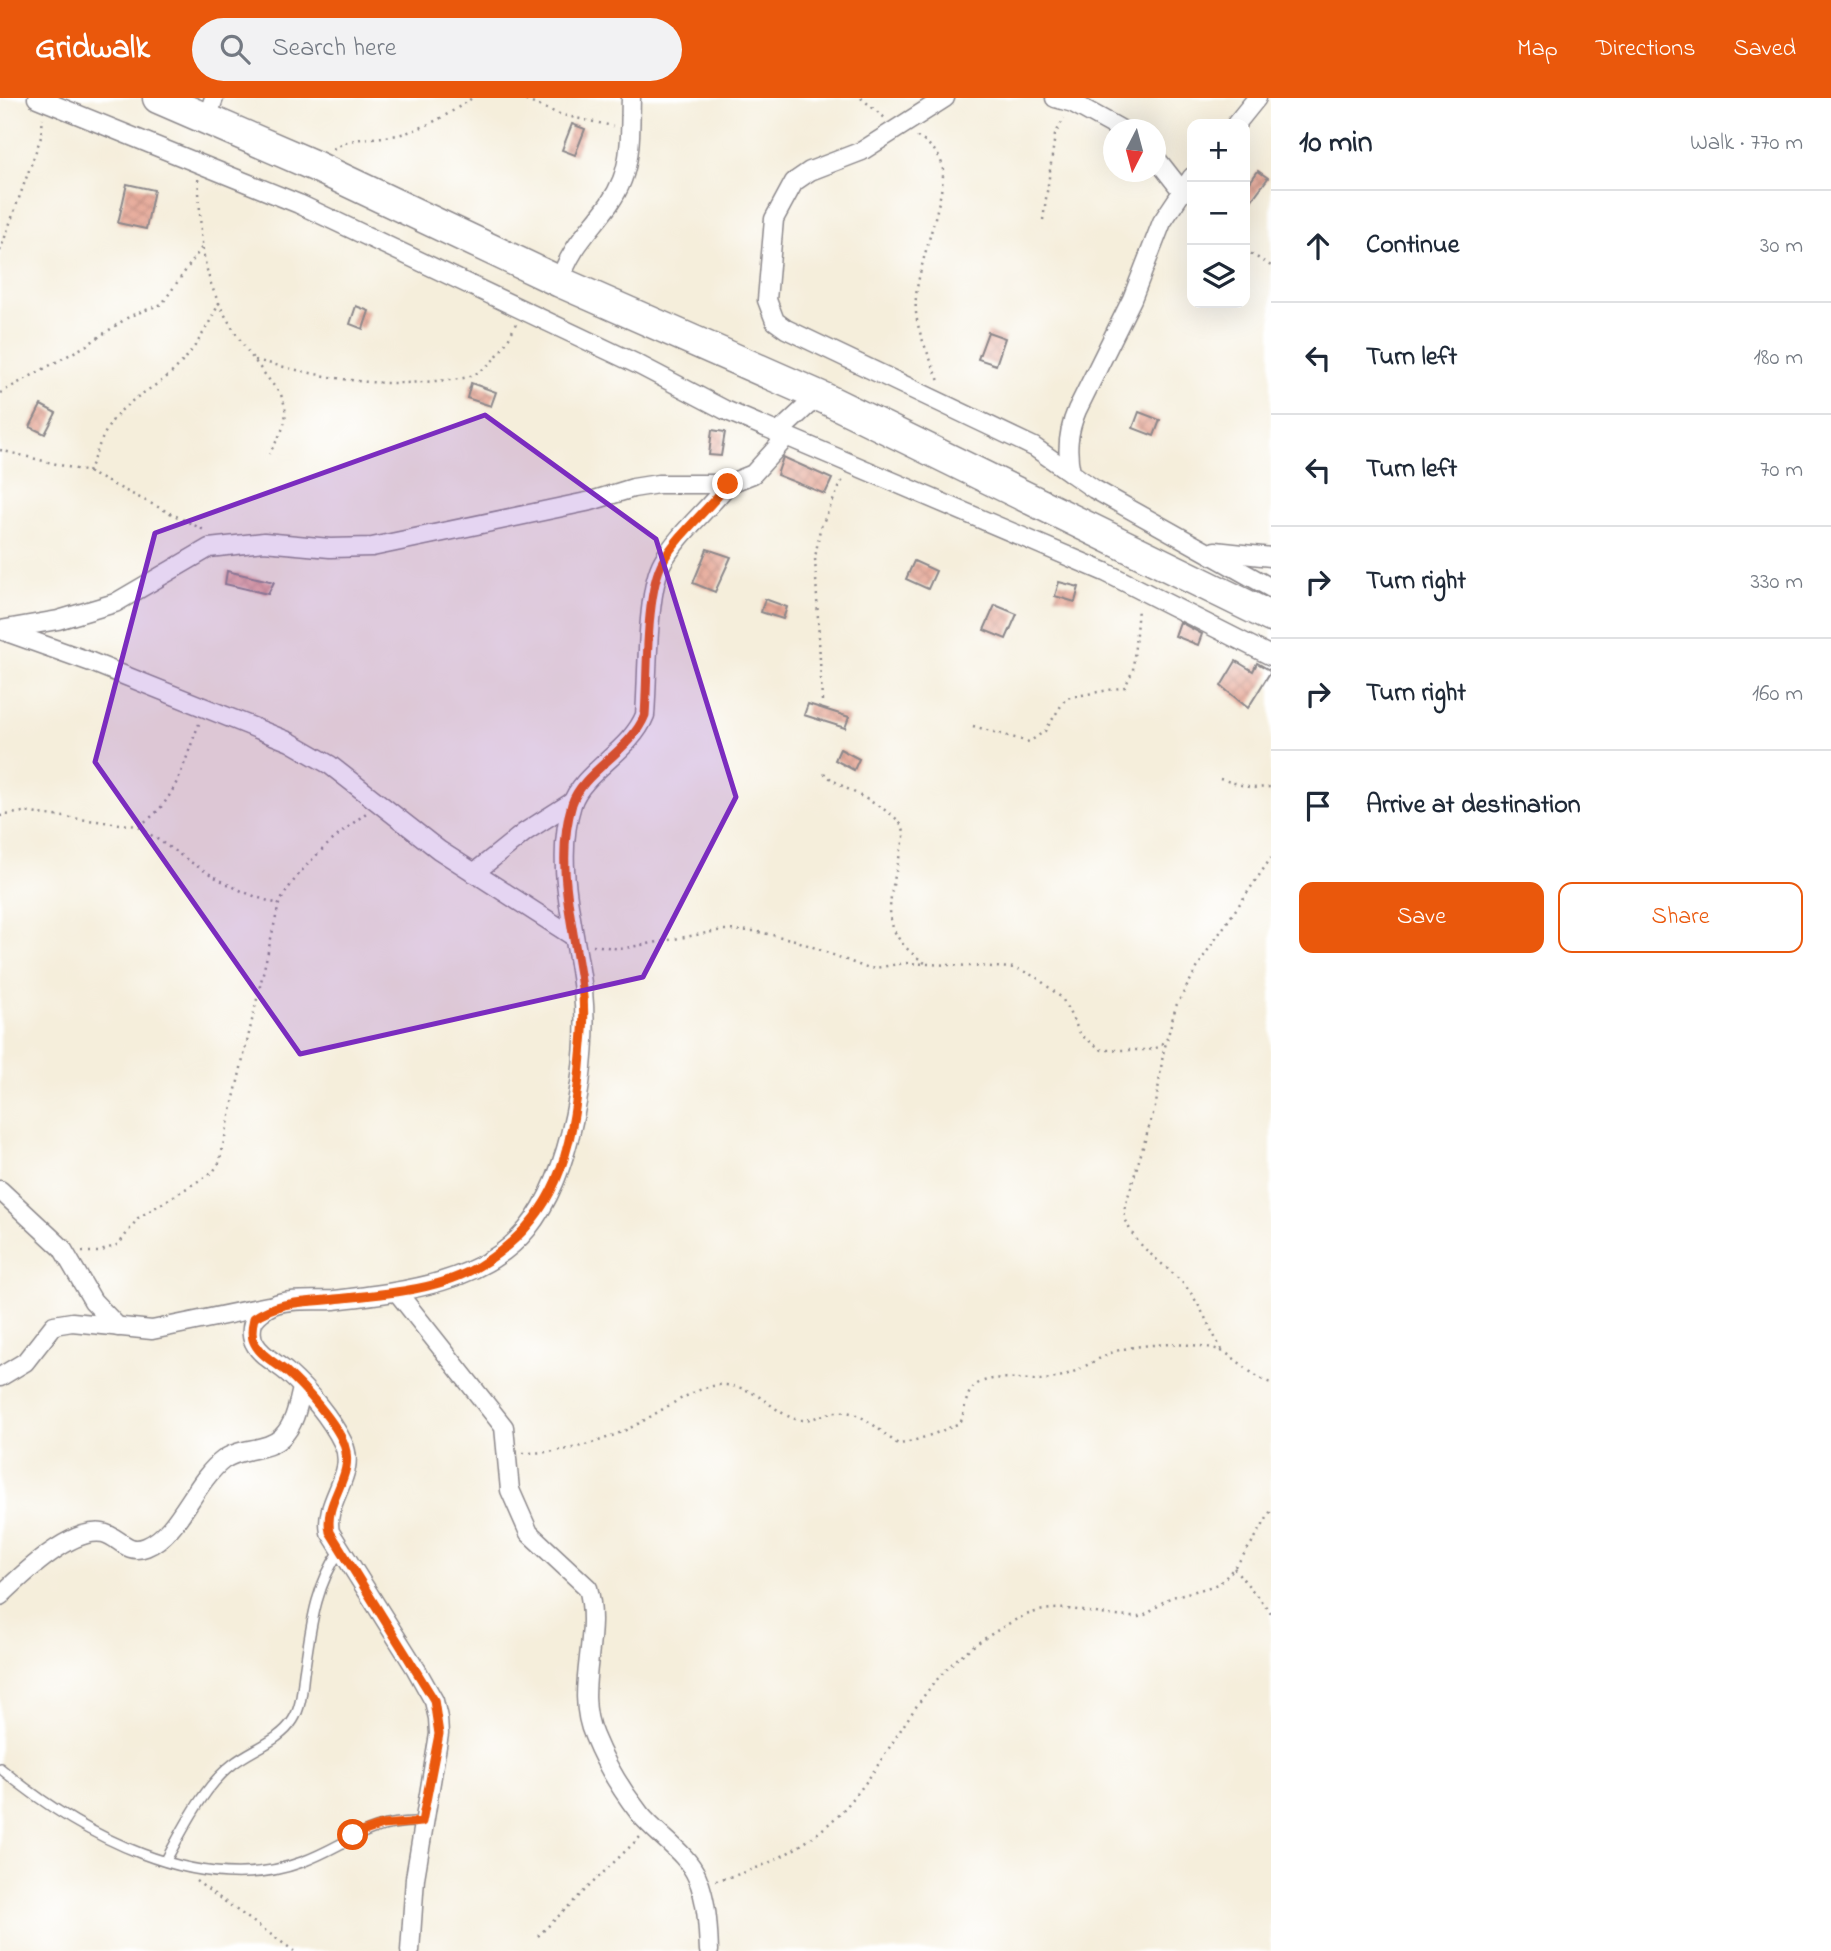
<!DOCTYPE html>
<meta charset="utf-8">
<style>
body{margin:0;font-family:"Indie Flower",sans-serif;background:#f2f2f3;color:#1f2937}
.controls{position:absolute;right:21px;top:21px;display:grid;overflow:hidden;border-radius:14px;box-shadow:0 7px 28px #0002}
.controls button{width:63px;height:63px;display:grid;place-items:center;padding:0;border:0;border-bottom:2px solid #e0e1e3;background:#fff;color:#1f2937;font:35px sans-serif}
.compass{position:absolute;left:1103px;top:21px;width:63px;height:63px;border-radius:50%;background:#fff;box-shadow:0 7px 28px #0002;rotate:186deg}
.stop{position:absolute;width:21px;height:21px;margin:-16px;border:5px solid #ea580c;border-radius:50%;background:#fff}
.stop.end{background:#ea580c;border-color:#fff;box-shadow:0 2px 7px #0008}
.list{margin:0;padding:0;list-style:none}
h2{display:flex;justify-content:space-between;align-items:center;height:91px;margin:0;padding:0 28px;font-size:30px}
h2 small{font-size:23px;font-weight:400;color:#747a83}
.list li{display:grid;grid-template-columns:46px 1fr auto;gap:21px;align-items:center;box-sizing:border-box;height:112px;padding:0 28px;border-top:2px solid #e0e1e3}
.list b{display:block;font-size:26px;white-space:nowrap}
.list em{font-size:23px;font-style:normal;color:#747a83}
.actions{display:flex;gap:14px;padding:21px 28px}
.actions a{flex:1;padding:16px 0;border:2px solid #ea580c;border-radius:14px;text-align:center;font-size:24px;color:#ea580c}
.actions .main{background:#ea580c;color:#fff}
.icon{flex:none;width:38px;height:38px;fill:none;stroke:currentColor;stroke-width:2;stroke-linecap:round;stroke-linejoin:round}
.map{position:relative;flex:none;width:1271px;height:1853px;overflow:hidden}
header{display:flex;align-items:center;gap:42px;box-sizing:border-box;height:98px;padding:0 35px;background:#ea580c;color:#fff}
header strong{font-size:33px}
nav{display:flex;gap:38px;margin-inline-start:auto;font-size:24px}
.search{width:490px;height:63px;background:#f2f2f3;display:flex;align-items:center;gap:18px;box-sizing:border-box;padding:0 24px;border-radius:38px;color:#747a83;font-size:26px}
main{display:flex}
aside{flex:1;background:#fff}
.map>svg:first-child{display:block}
.building{fill:url(#building-cross-hatch)}
.lines{fill:none;stroke-linecap:round;stroke-linejoin:round}
.service-casing{stroke:#8c888b;stroke-width:12}
.minor-casing{stroke:#8c888b;stroke-width:21}
.trunk-casing{stroke:#8c888b;stroke-width:33}
.path{stroke:#8c888b;stroke-width:2.5;stroke-dasharray:2 5;stroke-linecap:butt}
.service{stroke:#fff;stroke-width:9}
.minor{stroke:#fff;stroke-width:18}
.trunk{stroke:#fff;stroke-width:30}
.route{stroke:#ea580c;stroke-width:9}
.marked{fill:#7b2cbf;fill-opacity:0.2;stroke:#7b2cbf;stroke-width:5;stroke-linejoin:round}
</style>
<header>
<strong>Gridwalk</strong>
<div class="search"><svg class="icon" aria-label="search" viewBox="0 0 24 24"><circle cx="10" cy="10" r="6"/><path d="M15 15l6 6"/></svg>Search here</div>
<nav><a>Map</a><a>Directions</a><a>Saved</a></nav>
</header>
<main>
<div class="map">
<svg width="1271" height="1853" viewBox="0 0 1271 1853">
<defs>
<pattern id="building-cross-hatch" width="8" height="8" patternUnits="userSpaceOnUse" patternTransform="scale(1.75)"><rect width="8" height="8" fill="#e6a998"/><path d="M0 0l8 8M0 8l8-8" fill="none" stroke="#c59184"/></pattern>
</defs>
<rect width="100%" height="100%" fill="#fff"/>
<filter id="ink" filterUnits="userSpaceOnUse"><feTurbulence type="fractalNoise" baseFrequency=".0143" numOctaves="2"/><feDisplacementMap in="SourceGraphic" scale="14" xChannelSelector="R" yChannelSelector="G"/><feConvolveMatrix kernelMatrix="1 2 1 2 8 2 1 2 1" color-interpolation-filters="sRGB"/></filter>
<filter id="wash" filterUnits="userSpaceOnUse"><feTurbulence type="fractalNoise" baseFrequency=".00686" numOctaves="4" result="noise"/><feDisplacementMap in="SourceGraphic" scale="28" xChannelSelector="R" yChannelSelector="G"/><feGaussianBlur stdDeviation="1.57" result="paint"/><feColorMatrix in="noise" values="0 0 0 0 0 0 0 0 0 0 0 0 0 0 0 0 0 1.4 0 .05"/><feComposite in="paint" operator="in"/></filter>
<g filter="url(#wash)">
<rect width="100%" height="100%" fill="#f5eedb"/>
<g id="blocks">
<g class="building">
<polygon points="572,26 585,31 575,57 562,52"/>
<polygon points="1258,73 1268,80 1245,111 1245,91"/>
<polygon points="127,86 154,92 146,131 118,125"/>
<polygon points="356,208 369,213 363,231 350,226"/>
<polygon points="988,234 1005,240 996,267 978,261"/>
<polygon points="471,285 496,294 491,308 467,300"/>
<polygon points="41,307 56,315 45,336 30,329"/>
<polygon points="1139,314 1160,322 1154,338 1133,330"/>
<polygon points="712,332 725,334 721,358 709,357"/>
<polygon points="783,359 832,381 825,396 777,377"/>
<polygon points="707,451 731,459 715,494 693,485"/>
<polygon points="914,463 936,473 928,491 906,481"/>
<polygon points="227,473 274,484 268,496 225,486"/>
<polygon points="1059,484 1079,489 1075,504 1055,498"/>
<polygon points="765,501 787,509 783,521 761,514"/>
<polygon points="995,507 1017,516 1006,541 984,532"/>
<polygon points="1180,524 1202,536 1198,547 1175,538"/>
<polygon points="1236,563 1253,573 1257,565 1271,573 1248,610 1221,588"/>
<polygon points="808,606 849,619 845,630 804,617"/>
<polygon points="840,651 859,661 854,672 835,662"/>
</g>
</g>
</g>
<g filter="url(#ink)">
<use href="#blocks" fill-opacity="0" stroke="#8c888b" stroke-width="2"/>
<g class="lines">
<defs>
<g id="service">
<path d="M0 1670C78 1735 199 1802 302 1764 348 1747 367 1722 422 1724"/>
<path d="M166 1762C184 1730 203 1689 233 1666 252 1651 280 1643 293 1622 302 1608 302 1590 304 1575 311 1531 314 1490 340 1453"/>
</g>
<g id="minor">
<polyline points="37,0 299,106 639,267 725,312 1105,474 1271,558"/>
<polyline points="945,0 862,53 810,73 794,84 774,121 767,202 775,223 786,231 1034,349 1071,375"/>
<polyline points="1055,0 1073,5 1122,32"/>
<polyline points="207,20 214,0"/>
<polyline points="1236,26 1257,0"/>
<polyline points="1156,60 1181,92"/>
<path d="M1192 79 1162 124 1132 201 1077 312C1068 333 1066 352 1071 375L1094 391 1271 490"/>
<path d="M560 184C572 139 607 121 622 82 632 57 630 26 631 0"/>
<polyline points="1215,453 1271,459"/>
<polyline points="0,532 58,522 115,505 209,450 264,444 330,450 372,449 591,403 633,390 658,386 728,386 753,376 781,345 778,335 808,307 824,300"/>
<polyline points="4,533 91,564 290,644 330,667 439,752 571,837"/>
<polyline points="474,775 525,734 572,704"/>
<polyline points="0,1092 62,1150 93,1203 118,1229"/>
<path d="M397 1194 504 1329 510 1392 529 1435 588 1490C602 1539 573 1591 594 1638 605 1665 622 1693 640 1716 657 1737 687 1755 697 1779 707 1802 708 1829 709 1853"/>
<polyline points="0,1279 25,1264 54,1227 72,1224 152,1232 268,1208"/>
<path d="M0 1498C21 1478 71 1429 103 1435 119 1438 126 1457 146 1449 179 1436 194 1384 223 1362 240 1349 267 1354 282 1339 295 1326 298 1307 302 1290"/>
<path d="M410 1853 415 1780 439 1636 438 1620 434 1603 416 1571 330 1434C323 1402 358 1377 343 1345 331 1320 308 1293 288 1275 278 1266 261 1258 255 1246 251 1240 251 1231 253 1225 255 1218 266 1210 273 1207 290 1200 316 1203 334 1202 400 1194 482 1186 527 1131 572 1076 590 962 583 893 576 832 553 767 572 706 582 674 631 653 645 617 648 580 646 492 663 463 679 435 708 412 728 386"/>
</g>
<polyline id="trunk" points="158,0 315,68 560,184 824,300 1271,519"/>
</defs>
<use href="#service" class="service-casing"/>
<use href="#minor" class="minor-casing"/>
<use href="#trunk" class="trunk-casing"/>
<g class="path">
<polyline points="519,0 562,17 613,28"/>
<polyline points="861,0 885,20"/>
<path d="M917 39C928 45 938 53 942 66 949 91 918 166 916 199 913 232 930 256 940 286"/>
<path d="M333 51C354 37 374 42 397 37 423 32 451 15 472 0"/>
<path d="M198 81C201 112 199 143 207 172 218 218 253 261 281 297 292 321 281 335 269 356"/>
<polyline points="1043,122 1055,37 1064,20"/>
<polyline points="1245,152 1271,168"/>
<polyline points="0,153 41,39 43,20"/>
<path d="M255 262C322 278 365 290 435 283 449 282 465 282 477 275 495 265 508 244 516 225"/>
<polyline points="0,295 87,247 130,218 162,206 202,149"/>
<polyline points="0,352 88,374 206,433"/>
<path d="M88 374C97 354 103 333 117 317 131 301 148 293 164 281 190 261 207 231 220 203"/>
<polyline points="822,603 815,460 820,431 844,379"/>
<polyline points="973,628 1029,644 1045,633 1066,600 1125,589 1133,572 1138,510"/>
<path d="M824 675C841 692 895 710 903 730 906 738 902 748 900 756 889 806 877 833 925 865"/>
<polyline points="1220,681 1252,690 1271,689"/>
<path d="M0 718 23 714 137 728C176 709 184 662 199 626"/>
<path d="M139 729C185 759 224 792 279 806"/>
<polyline points="593,847 620,851 723,832 754,833 795,842 869,871 905,865 1016,870 1036,879 1062,900 1081,937 1102,952 1148,952 1159,949 1168,938"/>
<path d="M82 1154H99L119 1146 138 1120 213 1074 219 1065 279 806C299 768 333 741 366 715"/>
<path d="M1222 1252C1210 1232 1202 1209 1187 1190 1167 1165 1127 1147 1124 1112L1156 1006 1163 956 1176 908 1204 858 1271 760"/>
<path d="M523 1355C561 1355 594 1347 628 1331 654 1319 698 1284 726 1287 762 1291 771 1314 798 1322 812 1323 822 1316 836 1314 861 1311 879 1333 898 1346 905 1347 959 1328 961 1323 966 1310 965 1292 979 1285 997 1276 1023 1283 1042 1282 1070 1280 1088 1265 1111 1255 1134 1245 1188 1244 1212 1250 1236 1255 1249 1279 1271 1285"/>
<polyline points="1234,1470 1271,1515"/>
<path d="M716 1782C766 1772 818 1743 851 1703 889 1659 912 1602 956 1562 970 1549 987 1539 1003 1529 1057 1495 1082 1519 1137 1519 1148 1519 1158 1506 1168 1501 1184 1494 1203 1493 1219 1485 1233 1476 1264 1428 1271 1412"/>
<polyline points="196,1783 294,1853"/>
<polyline points="538,1838 641,1738"/>
</g>
<use href="#service" class="service"/>
<use href="#minor" class="minor"/>
<use href="#trunk" class="trunk"/>
</g>
</g>
<g class="lines" filter="url(#ink)">
<path class="route" d="M353 1737 382 1727 422 1724 439 1636 434 1602 330 1434C323 1401 356 1380 344 1346 336 1325 305 1290 287 1274 277 1266 261 1258 255 1246 250 1238 252 1228 254 1220 282 1202 304 1205 335 1201 382 1196 438 1193 479 1168 557 1121 572 1054 580 969 582 943 586 917 582 890 574 830 554 766 572 706 582 674 631 653 645 617 648 578 645 495 663 463 679 435 708 412 728 386"/>
</g>
<path class="marked" d="M485 317 656 441 736 699 643 879 300 956 95 664 155 435Z"/>
</svg>
<div class="controls">
<button>+</button>
<button>−</button>
<button><svg class="icon" aria-label="layers" viewBox="0 0 24 24"><path d="M12 4l9 5-9 5-9-5zM3 14l9 5 9-5"/></svg></button>
</div>
<svg class="compass" viewBox="-18 -18 36 36"><path d="M0-13l5 13h-10z" fill="#e53935"/><path d="M0 13l5-13h-10z" fill="#747a83"/></svg>
<div class="stop" style="left:353px;top:1737px"></div>
<div class="stop end" style="left:728px;top:386px"></div>
</div>
<aside>
<h2>10 min<small>Walk · 770 m</small></h2>
<ul class="list">
<li><svg class="icon" aria-label="ahead" viewBox="0 0 24 24"><path d="M12 20V5M6 11l6-6 6 6"/></svg><div><b>Continue</b></div><em>30 m</em></li>
<li><svg class="icon" aria-label="left" viewBox="0 0 24 24"><path d="M17 20v-9H6M10 6l-5 5 5 5"/></svg><div><b>Turn left</b></div><em>180 m</em></li>
<li><svg class="icon" aria-label="left" viewBox="0 0 24 24"><path d="M17 20v-9H6M10 6l-5 5 5 5"/></svg><div><b>Turn left</b></div><em>70 m</em></li>
<li><svg class="icon" aria-label="right" viewBox="0 0 24 24"><path d="M7 20v-9h11M14 6l5 5-5 5"/></svg><div><b>Turn right</b></div><em>330 m</em></li>
<li><svg class="icon" aria-label="right" viewBox="0 0 24 24"><path d="M7 20v-9h11M14 6l5 5-5 5"/></svg><div><b>Turn right</b></div><em>160 m</em></li>
<li><svg class="icon" aria-label="arrive" viewBox="0 0 24 24"><path d="M6 21V4h12l-3 4 3 4H6"/></svg><div><b>Arrive at destination</b></div></li>
</ul>
<div class="actions"><a class="main">Save</a><a>Share</a></div>
</aside>
</main>
